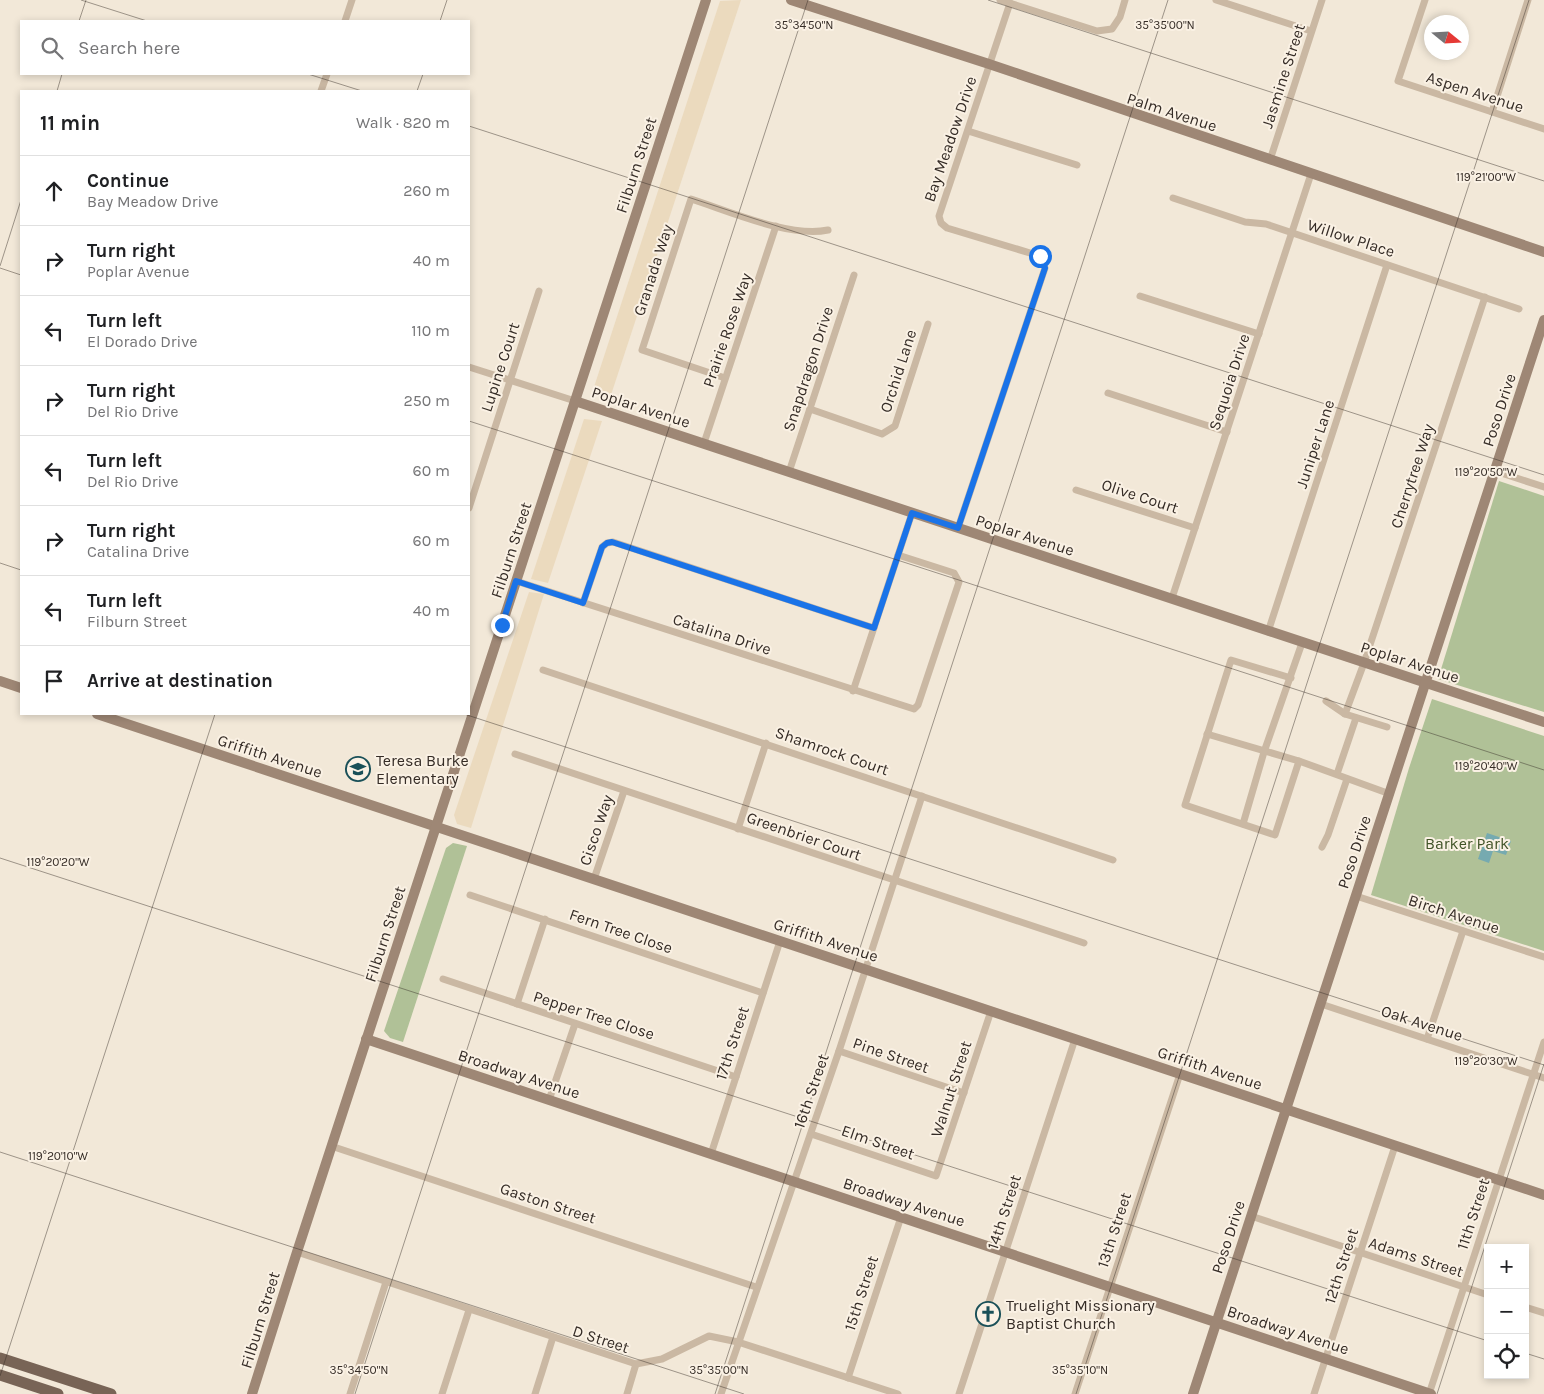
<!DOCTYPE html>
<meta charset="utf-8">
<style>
body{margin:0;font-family:Karla,sans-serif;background:#f6f6f6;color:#202124}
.controls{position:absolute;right:15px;bottom:15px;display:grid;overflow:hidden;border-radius:0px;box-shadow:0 2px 8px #0003}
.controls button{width:45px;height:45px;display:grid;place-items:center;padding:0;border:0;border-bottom:1px solid #e0e0e0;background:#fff;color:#202124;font:25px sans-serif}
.compass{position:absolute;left:1424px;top:15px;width:45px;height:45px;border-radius:50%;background:#fff;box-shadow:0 2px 8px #0003;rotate:108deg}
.stop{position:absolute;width:15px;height:15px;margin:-11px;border:4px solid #1a73e8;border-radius:50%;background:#fff}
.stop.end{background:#1a73e8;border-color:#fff;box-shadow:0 1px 5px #0008}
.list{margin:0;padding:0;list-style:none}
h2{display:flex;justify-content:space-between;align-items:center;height:65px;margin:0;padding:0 20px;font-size:21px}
h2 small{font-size:16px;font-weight:400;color:#757577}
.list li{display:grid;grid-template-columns:32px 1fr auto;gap:15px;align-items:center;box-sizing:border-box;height:70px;padding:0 20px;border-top:1px solid #e0e0e0}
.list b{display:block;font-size:19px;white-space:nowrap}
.list p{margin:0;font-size:16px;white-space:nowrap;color:#757577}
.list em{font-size:16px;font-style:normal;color:#757577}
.icon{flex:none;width:28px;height:28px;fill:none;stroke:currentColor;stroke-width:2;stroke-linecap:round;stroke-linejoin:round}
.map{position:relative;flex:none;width:1544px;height:1394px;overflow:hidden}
.search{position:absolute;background:#fff;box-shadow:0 2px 8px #0003;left:20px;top:20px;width:450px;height:55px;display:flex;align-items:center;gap:12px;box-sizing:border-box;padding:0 18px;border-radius:0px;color:#757577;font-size:19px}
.panel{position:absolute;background:#fff;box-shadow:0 2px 8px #0003;left:20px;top:90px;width:450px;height:625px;border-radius:0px}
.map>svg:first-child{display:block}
.green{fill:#b0c197}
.plaza{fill:#ebdabe}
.water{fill:#76aab0}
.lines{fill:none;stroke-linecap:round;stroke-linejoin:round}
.street{stroke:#cab8a3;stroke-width:7}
.secondary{stroke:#9e8775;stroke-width:10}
.primary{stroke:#786456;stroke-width:11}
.route{stroke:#1a73e8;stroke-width:6}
.ticks{fill:none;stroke:#352c26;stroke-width:1;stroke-opacity:0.45}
.labels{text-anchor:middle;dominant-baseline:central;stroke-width:4;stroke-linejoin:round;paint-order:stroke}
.street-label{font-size:16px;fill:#352c26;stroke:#faf1e4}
.poi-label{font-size:16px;fill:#352c26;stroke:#faf1e4;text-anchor:start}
.park-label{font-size:16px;fill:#415428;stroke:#faf1e4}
.ticks-label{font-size:12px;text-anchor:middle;fill:#352c26;stroke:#faf1e4;stroke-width:4;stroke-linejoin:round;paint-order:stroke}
</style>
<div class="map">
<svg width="1544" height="1394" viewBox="0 0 1544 1394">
<rect width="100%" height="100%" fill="#f2e8d8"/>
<g class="green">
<polygon points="1499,481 1544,496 1544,712 1438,679"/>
<polygon points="1432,699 1544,736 1544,951 1371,895 1409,768"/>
<polygon points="453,843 467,846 403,1042 390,1038 384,1031 446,848"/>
</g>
<g class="plaza">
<polygon points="741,0 610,398 600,395 594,387 720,1"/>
<polygon points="584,419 602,421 548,583 531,579"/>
<polygon points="529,592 544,594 471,828 457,824 454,815"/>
</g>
<polygon class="water" points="1487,833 1511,841 1506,855 1493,851 1489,863 1478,859"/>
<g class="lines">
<g class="street">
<polyline points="1000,0 1097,31 1112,29 1120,17 1125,0"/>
<polyline points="1216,0 1311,31"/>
<polyline points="1425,0 1398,81 1544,129"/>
<polyline points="345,21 352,0"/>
<polyline points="321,91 327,74"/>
<polyline points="1492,112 1528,0"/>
<polyline points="968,131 1077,165"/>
<polyline points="1270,160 1322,0"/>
<polyline points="1173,198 1245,222 1266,224 1519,309"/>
<polyline points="1140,296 1259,334"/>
<polyline points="469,367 575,401"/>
<path d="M725 378 642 350 691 199C729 211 789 238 828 230"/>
<polyline points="1108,393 1227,432"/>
<polyline points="810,409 882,434 895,426 928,324"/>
<polyline points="704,443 776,226"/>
<polyline points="1495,471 1544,487"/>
<polyline points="789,472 854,275"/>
<polyline points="1076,490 1195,528"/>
<polyline points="469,508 539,291"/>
<polyline points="958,528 1045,268 1040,256 947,228 941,223 939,216 1010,3"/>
<polyline points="516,581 914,709 918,705 959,582 954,573 898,555"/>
<polyline points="1172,598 1311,174"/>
<polyline points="583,603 602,547 607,543 613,542 874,628"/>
<polyline points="1268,632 1387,265"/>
<polyline points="543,670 1113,860"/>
<polyline points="1291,678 1231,660 1185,805 1275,835 1299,761"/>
<polyline points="853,691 912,513"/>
<polyline points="1326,701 1345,714 1387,727"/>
<polyline points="1345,714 1364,663 1485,297"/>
<polyline points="1207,734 1299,761 1390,794"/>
<polyline points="515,754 1084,943"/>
<polyline points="1337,774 1356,718"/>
<polyline points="1243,824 1264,752 1302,643"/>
<polyline points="738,829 766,743"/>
<polyline points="1322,847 1328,835 1347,779"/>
<polyline points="594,879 624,791"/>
<polyline points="470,895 763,993"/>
<polyline points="1356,896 1544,957"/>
<polyline points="443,979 736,1077"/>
<polyline points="517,1004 545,919"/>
<polyline points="1321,1004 1544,1078"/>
<polyline points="1427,1039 1463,931"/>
<polyline points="839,1051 964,1093"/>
<polyline points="549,1100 575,1024"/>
<polyline points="811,1134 936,1176 991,1011"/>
<polyline points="331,1146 756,1287"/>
<polyline points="711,1154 780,941"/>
<polyline points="1251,1216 1488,1295"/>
<polyline points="297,1252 636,1364 662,1359 709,1336 738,1342 898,1394"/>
<polyline points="1525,1307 1544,1313"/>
<polyline points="848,1378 901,1217"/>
<polyline points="350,1394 386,1282"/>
<polyline points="442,1394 469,1310"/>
<polyline points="535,1394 553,1337"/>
<polyline points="627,1394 636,1364"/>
<polyline points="721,1394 839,1051 922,796"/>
<polyline points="959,1394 1075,1039"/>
<polyline points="1075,1394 1180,1074"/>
<polyline points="1314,1394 1395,1146"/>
<polyline points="1429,1394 1544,1042"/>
</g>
<g class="secondary">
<polyline points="791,0 989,64 1544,252"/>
<polyline points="575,401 1544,722"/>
<polyline points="0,681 21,688"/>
<polyline points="97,714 1544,1195"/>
<polyline points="366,1039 1431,1394"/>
<polyline points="252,1394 297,1252 706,0"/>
<polyline points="1193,1394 1544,320"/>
</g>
<g class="primary">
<polyline points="0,1358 111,1394"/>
<polyline points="0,1375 58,1394"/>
</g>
</g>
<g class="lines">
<polyline class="route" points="502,625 516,581 583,603 602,547 607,543 612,542 874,628 912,513 958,528 1045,268 1040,256"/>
</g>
<path class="ticks" d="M81 0 147 21M988 0 1544 181M79 21 86 0M440 21 447 0M308 74 362 91M57 91 62 74M417 91 423 74M469 126 1544 475M0 266 21 200M0 268 21 275M469 421 1544 770M0 563 21 570M464 714 1544 1065M0 858 1488 1341M0 1152 744 1394M1525 1353 1544 1359M0 1376 215 714M355 1394 808 0M715 1394 1168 0M1076 1394 1529 0M1437 1394 1544 1064"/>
<defs>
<symbol id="school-ring" viewBox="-11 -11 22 22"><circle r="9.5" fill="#faf1e4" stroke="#1a5058" stroke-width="1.5"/><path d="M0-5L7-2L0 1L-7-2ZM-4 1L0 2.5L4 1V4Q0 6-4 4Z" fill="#1a5058"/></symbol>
<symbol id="church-ring" viewBox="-11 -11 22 22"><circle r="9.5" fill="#faf1e4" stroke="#1a5058" stroke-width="1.5"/><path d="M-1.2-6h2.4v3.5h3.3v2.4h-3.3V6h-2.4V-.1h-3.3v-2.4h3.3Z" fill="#1a5058"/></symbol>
</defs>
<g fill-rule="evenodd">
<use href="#school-ring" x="344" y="755" width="28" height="28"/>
<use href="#church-ring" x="974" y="1300" width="28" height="28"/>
</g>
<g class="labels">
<g class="street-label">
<text transform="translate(1283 76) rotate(-72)">Jasmine Street</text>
<text transform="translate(1475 92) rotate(18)">Aspen Avenue</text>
<text transform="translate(1172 112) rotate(18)">Palm Avenue</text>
<text transform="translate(950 139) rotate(-71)">Bay Meadow Drive</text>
<text transform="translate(636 165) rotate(-72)">Filburn Street</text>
<text transform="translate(1351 238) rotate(18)">Willow Place</text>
<text transform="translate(653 270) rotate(-72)">Granada Way</text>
<text transform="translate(727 330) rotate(-71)">Prairie Rose Way</text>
<text transform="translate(500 367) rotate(-72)">Lupine Court</text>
<text transform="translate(808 369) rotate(-72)">Snapdragon Drive</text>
<text transform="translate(898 371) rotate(-72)">Orchid Lane</text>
<text transform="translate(1229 382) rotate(-72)">Sequoia Drive</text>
<text transform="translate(641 407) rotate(18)">Poplar Avenue</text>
<text transform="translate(1499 410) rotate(-72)">Poso Drive</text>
<text transform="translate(1315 444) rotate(-72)">Juniper Lane</text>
<text transform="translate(1412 476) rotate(-72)">Cherrytree Way</text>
<text transform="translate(1140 496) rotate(18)">Olive Court</text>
<text transform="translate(1025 535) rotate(18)">Poplar Avenue</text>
<text transform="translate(511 550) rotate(-72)">Filburn Street</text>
<text transform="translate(722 634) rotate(18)">Catalina Drive</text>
<text transform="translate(1410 662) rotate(18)">Poplar Avenue</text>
<text transform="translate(832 751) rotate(19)">Shamrock Court</text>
<text transform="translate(270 756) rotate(18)">Griffith Avenue</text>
<text transform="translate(596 830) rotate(-71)">Cisco Way</text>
<text transform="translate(804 836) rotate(19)">Greenbrier Court</text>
<text transform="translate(1354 852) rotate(-72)">Poso Drive</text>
<text transform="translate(1454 914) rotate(18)">Birch Avenue</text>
<text transform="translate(621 931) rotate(19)">Fern Tree Close</text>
<text transform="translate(385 934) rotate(-72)">Filburn Street</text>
<text transform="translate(826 940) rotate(18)">Griffith Avenue</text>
<text transform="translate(594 1015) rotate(18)">Pepper Tree Close</text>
<text transform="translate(1422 1023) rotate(18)">Oak Avenue</text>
<text transform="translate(732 1043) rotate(-72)">17th Street</text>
<text transform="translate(891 1055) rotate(19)">Pine Street</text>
<text transform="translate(1210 1068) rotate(18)">Griffith Avenue</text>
<text transform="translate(519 1074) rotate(18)">Broadway Avenue</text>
<text transform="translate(951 1089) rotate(-72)">Walnut Street</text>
<text transform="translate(811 1091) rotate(-71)">16th Street</text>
<text transform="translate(878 1142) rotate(19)">Elm Street</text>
<text transform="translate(904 1202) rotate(18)">Broadway Avenue</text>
<text transform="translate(548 1203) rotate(18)">Gaston Street</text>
<text transform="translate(1004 1212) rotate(-72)">14th Street</text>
<text transform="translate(1473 1214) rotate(-72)">11th Street</text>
<text transform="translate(1114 1230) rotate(-72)">13th Street</text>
<text transform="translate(1228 1237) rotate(-72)">Poso Drive</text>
<text transform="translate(1416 1257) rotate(18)">Adams Street</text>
<text transform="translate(1341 1266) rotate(-72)">12th Street</text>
<text transform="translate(861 1293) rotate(-72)">15th Street</text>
<text transform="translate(260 1320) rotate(-73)">Filburn Street</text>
<text transform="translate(1288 1330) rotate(18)">Broadway Avenue</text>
<text transform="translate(601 1339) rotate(18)">D Street</text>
</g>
<g class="poi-label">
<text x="376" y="760">Teresa Burke<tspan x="376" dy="18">Elementary</tspan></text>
<text x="1006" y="1305">Truelight Missionary<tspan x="1006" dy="18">Baptist Church</tspan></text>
</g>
<g class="park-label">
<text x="1467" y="843">Barker Park</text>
</g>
</g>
<g class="ticks-label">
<text x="804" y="29">35°34'50"N</text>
<text x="1165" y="29">35°35'00"N</text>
<text x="1486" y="181">119°21'00"W</text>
<text x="1486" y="476">119°20'50"W</text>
<text x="1486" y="770">119°20'40"W</text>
<text x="58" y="866">119°20'20"W</text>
<text x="1486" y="1065">119°20'30"W</text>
<text x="58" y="1160">119°20'10"W</text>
<text x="359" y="1374">35°34'50"N</text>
<text x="719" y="1374">35°35'00"N</text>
<text x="1080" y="1374">35°35'10"N</text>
</g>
</svg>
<div class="controls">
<button>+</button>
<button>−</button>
<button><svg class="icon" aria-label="locate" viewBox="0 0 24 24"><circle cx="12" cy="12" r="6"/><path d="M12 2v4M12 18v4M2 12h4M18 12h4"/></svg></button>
</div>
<svg class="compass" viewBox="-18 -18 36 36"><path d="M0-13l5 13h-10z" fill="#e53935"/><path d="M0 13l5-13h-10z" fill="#757577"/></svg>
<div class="stop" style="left:1040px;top:256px"></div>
<div class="stop end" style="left:502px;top:625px"></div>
<div class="search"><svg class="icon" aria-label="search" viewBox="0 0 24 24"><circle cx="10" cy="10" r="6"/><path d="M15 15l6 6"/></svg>Search here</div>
<section class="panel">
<h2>11 min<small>Walk · 820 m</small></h2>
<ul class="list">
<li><svg class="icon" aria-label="ahead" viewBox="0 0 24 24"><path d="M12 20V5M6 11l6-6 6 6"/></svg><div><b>Continue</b><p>Bay Meadow Drive</p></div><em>260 m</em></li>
<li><svg class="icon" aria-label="right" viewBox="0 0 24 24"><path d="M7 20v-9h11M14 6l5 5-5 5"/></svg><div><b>Turn right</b><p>Poplar Avenue</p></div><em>40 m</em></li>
<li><svg class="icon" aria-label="left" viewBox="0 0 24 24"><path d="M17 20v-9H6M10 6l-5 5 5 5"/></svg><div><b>Turn left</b><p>El Dorado Drive</p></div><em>110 m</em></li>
<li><svg class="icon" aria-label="right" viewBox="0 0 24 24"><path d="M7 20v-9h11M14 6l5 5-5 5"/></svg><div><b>Turn right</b><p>Del Rio Drive</p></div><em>250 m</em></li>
<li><svg class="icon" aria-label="left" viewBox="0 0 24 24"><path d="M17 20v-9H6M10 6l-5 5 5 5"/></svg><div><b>Turn left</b><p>Del Rio Drive</p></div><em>60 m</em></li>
<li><svg class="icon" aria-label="right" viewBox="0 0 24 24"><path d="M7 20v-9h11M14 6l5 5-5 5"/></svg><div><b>Turn right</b><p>Catalina Drive</p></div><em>60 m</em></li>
<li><svg class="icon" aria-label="left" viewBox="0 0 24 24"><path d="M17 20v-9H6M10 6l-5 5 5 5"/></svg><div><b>Turn left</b><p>Filburn Street</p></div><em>40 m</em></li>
<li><svg class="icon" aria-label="arrive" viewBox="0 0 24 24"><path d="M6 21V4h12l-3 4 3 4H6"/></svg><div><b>Arrive at destination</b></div></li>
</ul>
</section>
</div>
